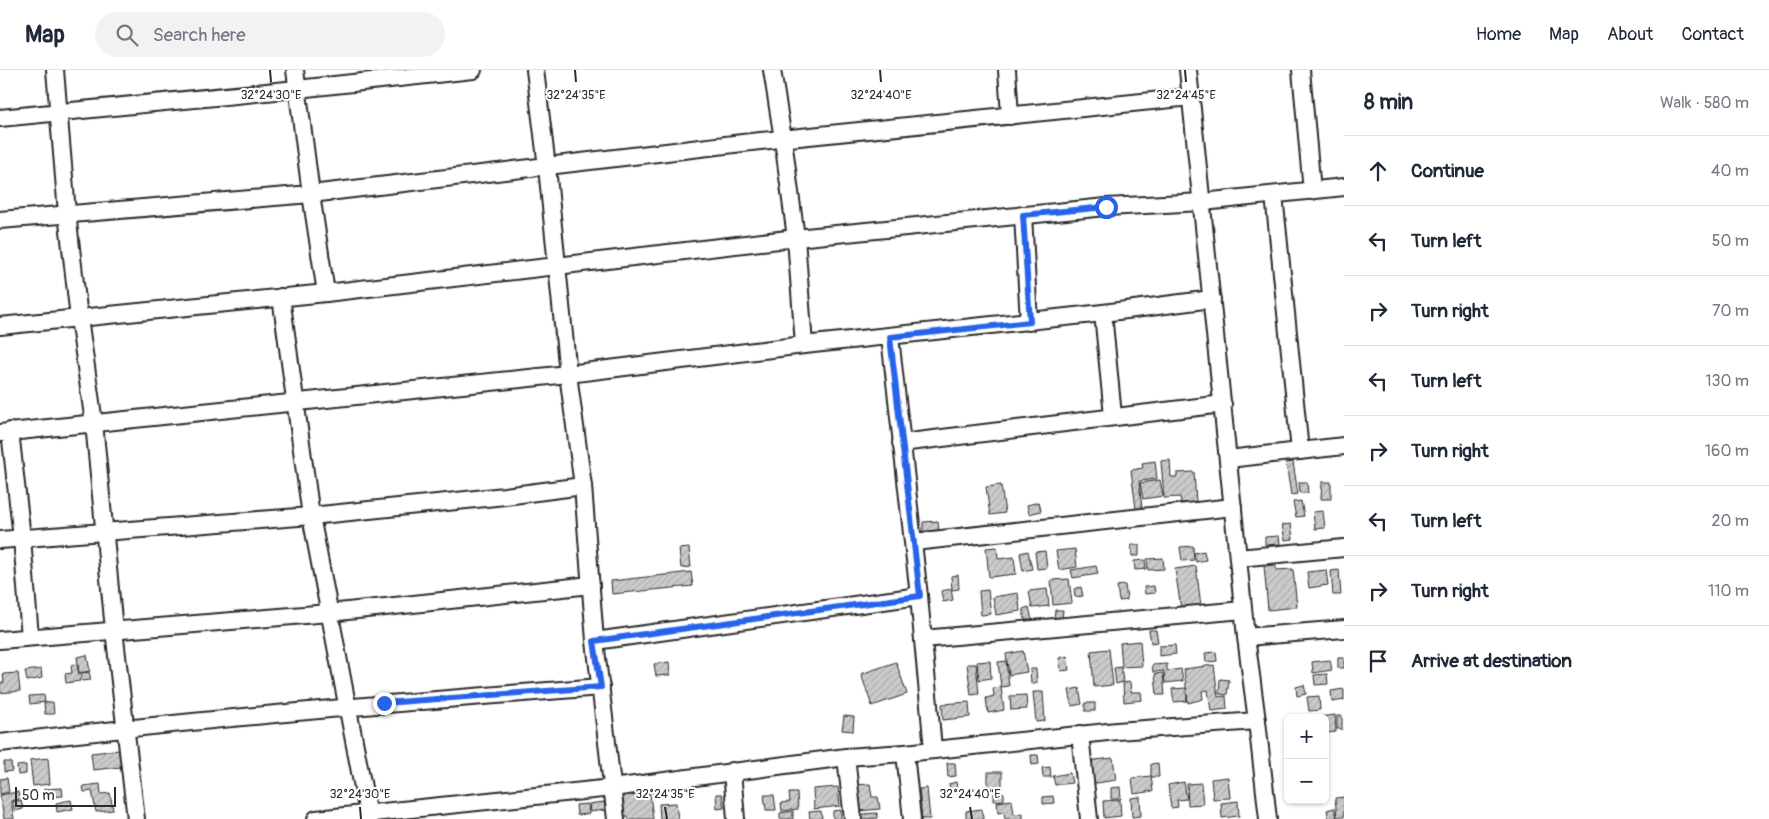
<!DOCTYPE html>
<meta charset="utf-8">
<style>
body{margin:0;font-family:Pangolin,sans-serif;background:#f2f2f3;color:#1f2937}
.controls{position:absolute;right:15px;bottom:15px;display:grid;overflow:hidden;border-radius:8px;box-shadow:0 1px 4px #0004}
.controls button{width:45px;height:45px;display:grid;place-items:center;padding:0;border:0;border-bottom:1px solid #e0e1e3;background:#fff;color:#1f2937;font:25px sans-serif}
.scale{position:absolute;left:15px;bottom:12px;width:101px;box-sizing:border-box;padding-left:5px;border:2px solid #2b2b2b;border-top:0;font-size:14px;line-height:18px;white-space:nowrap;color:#2b2b2b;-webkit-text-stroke:4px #fff;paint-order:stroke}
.stop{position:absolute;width:15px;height:15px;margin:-11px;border:4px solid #2563eb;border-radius:50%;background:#fff}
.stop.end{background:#2563eb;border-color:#fff;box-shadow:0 1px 5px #0008}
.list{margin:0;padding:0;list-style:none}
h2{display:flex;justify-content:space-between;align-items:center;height:65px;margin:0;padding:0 20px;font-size:21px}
h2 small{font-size:16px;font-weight:400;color:#747a83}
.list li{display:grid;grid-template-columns:32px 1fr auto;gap:15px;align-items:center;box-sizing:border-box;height:70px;padding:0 20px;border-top:1px solid #e0e1e3}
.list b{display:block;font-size:19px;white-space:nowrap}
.list em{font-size:16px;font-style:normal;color:#747a83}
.icon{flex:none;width:28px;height:28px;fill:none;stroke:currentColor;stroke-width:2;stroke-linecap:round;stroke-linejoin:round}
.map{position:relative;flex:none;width:1344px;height:749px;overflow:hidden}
header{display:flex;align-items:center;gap:30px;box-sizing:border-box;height:70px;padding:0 25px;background:#fff;border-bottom:1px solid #e0e1e3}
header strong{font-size:24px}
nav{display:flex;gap:28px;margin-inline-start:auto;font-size:18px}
.search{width:350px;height:45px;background:#f2f2f3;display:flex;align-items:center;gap:12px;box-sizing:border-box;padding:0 18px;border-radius:28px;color:#747a83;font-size:19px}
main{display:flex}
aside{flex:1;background:#fff}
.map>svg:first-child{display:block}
.building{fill:url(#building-hatch);stroke:#2b2b2b}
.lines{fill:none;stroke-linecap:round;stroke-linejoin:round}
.street-casing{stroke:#2b2b2b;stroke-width:20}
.street{stroke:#fff;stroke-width:16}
.route{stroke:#2563eb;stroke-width:6}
.ticks{fill:none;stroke:#2b2b2b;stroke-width:2}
.ticks-label{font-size:12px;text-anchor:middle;fill:#2b2b2b;stroke:#fff;stroke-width:4;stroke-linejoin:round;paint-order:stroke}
</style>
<header>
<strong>Map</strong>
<div class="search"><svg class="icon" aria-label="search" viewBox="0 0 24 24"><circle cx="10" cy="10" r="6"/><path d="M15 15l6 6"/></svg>Search here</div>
<nav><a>Home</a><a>Map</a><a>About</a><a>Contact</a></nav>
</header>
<main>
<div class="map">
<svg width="1344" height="749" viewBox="0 0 1344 749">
<defs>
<pattern id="building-hatch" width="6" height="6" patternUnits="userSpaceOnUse" patternTransform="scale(1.25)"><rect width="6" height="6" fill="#cbcbcb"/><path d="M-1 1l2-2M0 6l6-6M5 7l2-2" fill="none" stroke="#aeaeae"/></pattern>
</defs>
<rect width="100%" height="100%" fill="#fff"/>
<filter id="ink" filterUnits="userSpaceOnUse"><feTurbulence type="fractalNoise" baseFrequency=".02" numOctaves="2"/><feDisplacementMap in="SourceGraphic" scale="10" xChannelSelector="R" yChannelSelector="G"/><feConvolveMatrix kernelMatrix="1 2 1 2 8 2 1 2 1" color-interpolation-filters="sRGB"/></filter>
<g filter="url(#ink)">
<g class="building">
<polygon points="1170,390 1171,407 1177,407 1177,403 1194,402 1196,432 1181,433 1180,427 1164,428 1161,391"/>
<polygon points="1155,391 1157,409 1139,411 1142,438 1136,439 1131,400 1143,398 1142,393"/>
<polygon points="1293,392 1298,424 1291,425 1286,393"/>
<polygon points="1160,410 1163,426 1143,429 1140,413"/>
<polygon points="1299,412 1307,412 1308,423 1300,423"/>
<polygon points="1322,412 1331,412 1331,429 1321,429"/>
<polygon points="1001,415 1005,443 990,445 986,417"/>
<polygon points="1301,431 1304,446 1296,447 1293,432"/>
<polygon points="1039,432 1041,441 1029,444 1027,435"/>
<polygon points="1323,441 1325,458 1315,459 1313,442"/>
<polygon points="938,451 939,462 923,463 923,452"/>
<polygon points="1291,454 1293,469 1285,470 1282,455"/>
<polygon points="1279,466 1280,474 1265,475 1265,467"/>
<polygon points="1131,475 1139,475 1139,486 1132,486"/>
<polygon points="1193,476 1194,490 1182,491 1180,477"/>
<polygon points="997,477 998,489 1014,487 1016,504 989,507 986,478"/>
<polygon points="689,478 691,497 681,498 679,479"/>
<polygon points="1075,479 1077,497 1059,500 1056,481"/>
<polygon points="1028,481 1032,499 1023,501 1020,483"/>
<polygon points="1045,481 1047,498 1037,499 1035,482"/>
<polygon points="1204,481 1206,490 1196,492 1194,483"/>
<polygon points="1163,488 1164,499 1148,500 1147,489"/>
<polygon points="1145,490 1146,499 1135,500 1134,491"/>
<polygon points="1276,495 1276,500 1293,499 1297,537 1268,540 1264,496"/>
<polygon points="1096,496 1098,504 1073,508 1071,500"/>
<polygon points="1196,496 1201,536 1181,539 1175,499"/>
<polygon points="1326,500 1328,515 1309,518 1307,502"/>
<polygon points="1339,500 1341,525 1333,525 1331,501"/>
<polygon points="691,502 693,516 612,524 611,511"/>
<polygon points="958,505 959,519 952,520 951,506"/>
<polygon points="1069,509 1072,533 1053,535 1051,510"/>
<polygon points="1125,515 1127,530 1119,531 1117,516"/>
<polygon points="1154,516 1155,523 1145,524 1144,517"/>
<polygon points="1081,517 1083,526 1075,527 1074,519"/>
<polygon points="951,519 953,530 943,532 941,521"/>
<polygon points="1047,519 1049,536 1032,538 1029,521"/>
<polygon points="988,520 991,544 981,545 979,521"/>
<polygon points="1018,523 1020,541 996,545 993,527"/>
<polygon points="1029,537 1032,550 1025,551 1023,539"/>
<polygon points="1055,540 1063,540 1062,550 1054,550"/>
<polygon points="1149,560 1156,560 1158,572 1151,573"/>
<polygon points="1140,571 1142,596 1122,597 1120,573"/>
<polygon points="1175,575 1176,584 1159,586 1159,576"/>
<polygon points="1109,579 1113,615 1094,617 1091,581"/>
<polygon points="1023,581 1027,602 1009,605 1006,584"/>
<polygon points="1216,582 1217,591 1206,592 1205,583"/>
<polygon points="87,585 90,601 79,603 77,587"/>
<polygon points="1067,586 1069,600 1061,601 1059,588"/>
<rect x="1338" y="588" width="6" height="10"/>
<polygon points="1330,590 1332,600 1313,603 1312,592"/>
<polygon points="990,591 991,608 979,610 977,592"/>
<polygon points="1006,591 1009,616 1001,617 998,592"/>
<polygon points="669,592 670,605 656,606 654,594"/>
<polygon points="896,592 907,624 872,636 861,604"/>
<polygon points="77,594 80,611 66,613 65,604 72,603 71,595"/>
<polygon points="967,594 976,594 979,624 971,625"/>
<polygon points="1167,594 1167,601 1181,599 1183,611 1165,613 1164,601 1153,602 1152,595"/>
<polygon points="1214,595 1218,627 1226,626 1227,639 1211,641 1208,620 1202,621 1203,629 1188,633 1184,599"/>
<polygon points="1121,597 1123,612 1116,614 1114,598"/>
<polygon points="41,599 42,608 27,611 25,601"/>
<polygon points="1030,599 1036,599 1037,613 1031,614"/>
<polygon points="89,602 91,610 82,611 81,603"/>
<polygon points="18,603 20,621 0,623 0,613 4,613 3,604"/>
<polygon points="1163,603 1165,625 1157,625 1155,604"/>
<polygon points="1327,604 1328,614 1315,615 1314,605"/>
<polygon points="1220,609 1229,610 1227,625 1219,624"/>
<polygon points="1130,612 1131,622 1141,622 1142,630 1124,632 1123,613"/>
<polygon points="1304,615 1306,624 1297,626 1296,617"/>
<polygon points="1001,617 1004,640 988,643 986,628 994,626 993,618"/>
<polygon points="1079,618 1082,634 1072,636 1069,620"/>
<polygon points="1186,618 1187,631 1174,632 1172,619"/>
<polygon points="1344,619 1344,630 1332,632 1331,621"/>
<polygon points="1033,622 1043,622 1045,651 1036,652"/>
<polygon points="44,625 45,632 30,634 29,626"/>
<polygon points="1026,625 1027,639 1011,640 1010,626"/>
<polygon points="1319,626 1320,640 1309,641 1307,627"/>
<polygon points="53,632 54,644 45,644 44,633"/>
<polygon points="969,632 970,647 943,650 942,634"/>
<rect x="1085" y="633" width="10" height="8"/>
<polygon points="1335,645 1336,662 1325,663 1325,648 1318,647"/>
<polygon points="844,646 854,647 853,661 842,660"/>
<rect x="1337" y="646" width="5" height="13"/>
<polygon points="119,680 121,697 93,700 91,683"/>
<polygon points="1031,685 1038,685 1039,694 1032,695"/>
<polygon points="48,688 50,714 33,716 30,690"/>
<polygon points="1113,688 1116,710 1090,714 1086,691"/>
<polygon points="4,692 11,692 12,701 4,702"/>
<polygon points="947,693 955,693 956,706 948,707"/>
<polygon points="1158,693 1159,707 1151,707 1151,694"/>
<polygon points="26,695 26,704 18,705 17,696"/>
<polygon points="1050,697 1051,707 1043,707 1042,698"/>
<polygon points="988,702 1002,702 1002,719 988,718"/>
<polygon points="1070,703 1072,713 1055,715 1053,706"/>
<polygon points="1151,706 1153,721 1134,724 1132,708"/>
<polygon points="1228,707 1230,728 1213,729 1211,709"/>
<polygon points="7,708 9,722 0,724 0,709"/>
<polygon points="956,712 958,722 951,723 949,714"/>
<polygon points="1184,712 1187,729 1177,730 1178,737 1171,738 1168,715"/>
<polygon points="1201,713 1203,734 1188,735 1187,714"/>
<polygon points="100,714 101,724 110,723 113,740 96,742 92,721 84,722 83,716"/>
<polygon points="870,714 872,727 878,727 880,739 859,741 856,715"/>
<polygon points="838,717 840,736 814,739 813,719"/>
<polygon points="1120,717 1121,729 1111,729 1111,718"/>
<polygon points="62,718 63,726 45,727 44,719"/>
<polygon points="927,718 930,749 922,749 919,719"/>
<polygon points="632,721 632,726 650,724 653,749 628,749 628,746 623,746 621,722"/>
<polygon points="18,722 19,729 11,731 14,749 4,749 0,725"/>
<polygon points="789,723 797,723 798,739 782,741 781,733 790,732"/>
<polygon points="994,723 1004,723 1004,730 994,731"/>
<polygon points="716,724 722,724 724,738 717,739"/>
<polygon points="764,725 774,725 776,740 766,740"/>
<polygon points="1053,726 1054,733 1043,734 1043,727"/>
<polygon points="1140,727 1141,746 1132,747 1131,728"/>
<polygon points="1344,727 1344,747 1337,747 1335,728"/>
<polygon points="21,730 23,739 15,741 12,732"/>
<polygon points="71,730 73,739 57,742 56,733"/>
<polygon points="1012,730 1014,744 1023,743 1023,749 1005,749 1004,742 998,743 997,732"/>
<polygon points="1120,730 1121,746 1104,748 1103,731"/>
<polygon points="1238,731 1239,746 1222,748 1221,733"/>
<polygon points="604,732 605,740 590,742 589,734"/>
<polygon points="676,733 678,749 660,749 659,734"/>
<polygon points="588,734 589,744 577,745 576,735"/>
<polygon points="1334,738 1337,747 1329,749 1327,740"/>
<polygon points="982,739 983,749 966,749 966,741"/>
<polygon points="841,740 841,749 833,749 833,741"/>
<polygon points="793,741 793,749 780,749 780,743"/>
<polygon points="821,741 822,749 810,749 809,742"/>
<polygon points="877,743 878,748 863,749 863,744"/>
</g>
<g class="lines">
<defs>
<g id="street">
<polyline points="55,0 67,143 79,248 94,353 114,560 136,749"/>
<polyline points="295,0 311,124 326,223"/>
<polyline points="535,0 547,97 568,304 583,416 595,571 616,749"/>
<polyline points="772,0 783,69 796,168 804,275"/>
<polyline points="1007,0 1010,46"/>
<polyline points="1188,0 1246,567 1257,651 1268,749"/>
<polyline points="1301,0 1312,121"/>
<polyline points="0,48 297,19 473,0"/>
<polyline points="1274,125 1300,381"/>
<polyline points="1023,145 1029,252"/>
<polyline points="0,150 311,124 751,72 1191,27"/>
<polyline points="281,227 311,446 369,749"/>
<polyline points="1103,243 1113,346"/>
<polyline points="0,256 326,223 796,168 1106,137 1203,132 1344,117"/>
<polyline points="890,267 919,526 933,679"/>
<polyline points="10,361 22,468 30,567"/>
<polyline points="0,363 568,304 804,275 1103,243 1212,229"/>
<polyline points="901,373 1223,334"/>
<polyline points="1228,389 1344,376"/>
<polyline points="0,470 311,446 505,426 583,416"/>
<polyline points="914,472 1233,437"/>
<polyline points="1238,488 1344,478"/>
<polyline points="1246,567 1344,559"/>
<polyline points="923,569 1243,540"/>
<polyline points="0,570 329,543 591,515"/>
<polyline points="595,571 919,526"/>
<polyline points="1080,664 1089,749"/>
<path d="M0 673C200 649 400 632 601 617"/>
<polyline points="905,683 912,749"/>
<polyline points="846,687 853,749"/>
<polyline points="732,701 736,749"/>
<polyline points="316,749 612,718 846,687 905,683 1117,661 1257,651"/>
</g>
</defs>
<use href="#street" class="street-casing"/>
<use href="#street" class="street"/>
</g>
</g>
<g class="lines" filter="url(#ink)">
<polyline class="route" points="384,633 601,617 594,571 920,526 890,267 1030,252 1023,145 1106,137"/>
</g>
<path class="ticks" d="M270 0 271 12M575 0 576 12M880 0 881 12M1185 0 1186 12M360 737 361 749M665 737 667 749M970 737 972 749"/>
<g class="ticks-label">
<text x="576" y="29">32°24'35"E</text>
<text x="881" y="29">32°24'40"E</text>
<text x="1186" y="29">32°24'45"E</text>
<text x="271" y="29">32°24'30"E</text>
<text x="360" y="728">32°24'30"E</text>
<text x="665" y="728">32°24'35"E</text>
<text x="970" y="728">32°24'40"E</text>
</g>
</svg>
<div class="controls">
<button>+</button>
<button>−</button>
</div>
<div class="scale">50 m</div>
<div class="stop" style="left:1106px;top:137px"></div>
<div class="stop end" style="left:384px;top:633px"></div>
</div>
<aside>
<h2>8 min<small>Walk · 580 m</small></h2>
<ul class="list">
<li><svg class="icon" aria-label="ahead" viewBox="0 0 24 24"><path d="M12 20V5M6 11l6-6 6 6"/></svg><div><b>Continue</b></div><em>40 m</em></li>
<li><svg class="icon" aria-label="left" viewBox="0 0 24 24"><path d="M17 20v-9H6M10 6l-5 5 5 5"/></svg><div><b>Turn left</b></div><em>50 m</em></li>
<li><svg class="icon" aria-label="right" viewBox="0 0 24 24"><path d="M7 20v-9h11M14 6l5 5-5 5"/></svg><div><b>Turn right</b></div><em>70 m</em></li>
<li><svg class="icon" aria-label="left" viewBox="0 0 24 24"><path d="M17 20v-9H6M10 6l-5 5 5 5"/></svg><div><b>Turn left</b></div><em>130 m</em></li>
<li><svg class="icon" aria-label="right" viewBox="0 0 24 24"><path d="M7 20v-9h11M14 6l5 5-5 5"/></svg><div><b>Turn right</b></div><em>160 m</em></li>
<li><svg class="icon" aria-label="left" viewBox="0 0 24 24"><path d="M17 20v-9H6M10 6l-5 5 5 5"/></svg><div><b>Turn left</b></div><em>20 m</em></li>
<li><svg class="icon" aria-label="right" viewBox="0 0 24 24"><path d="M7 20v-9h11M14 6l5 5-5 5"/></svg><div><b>Turn right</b></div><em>110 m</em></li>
<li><svg class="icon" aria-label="arrive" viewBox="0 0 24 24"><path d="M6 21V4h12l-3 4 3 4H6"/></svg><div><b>Arrive at destination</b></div></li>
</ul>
</aside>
</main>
